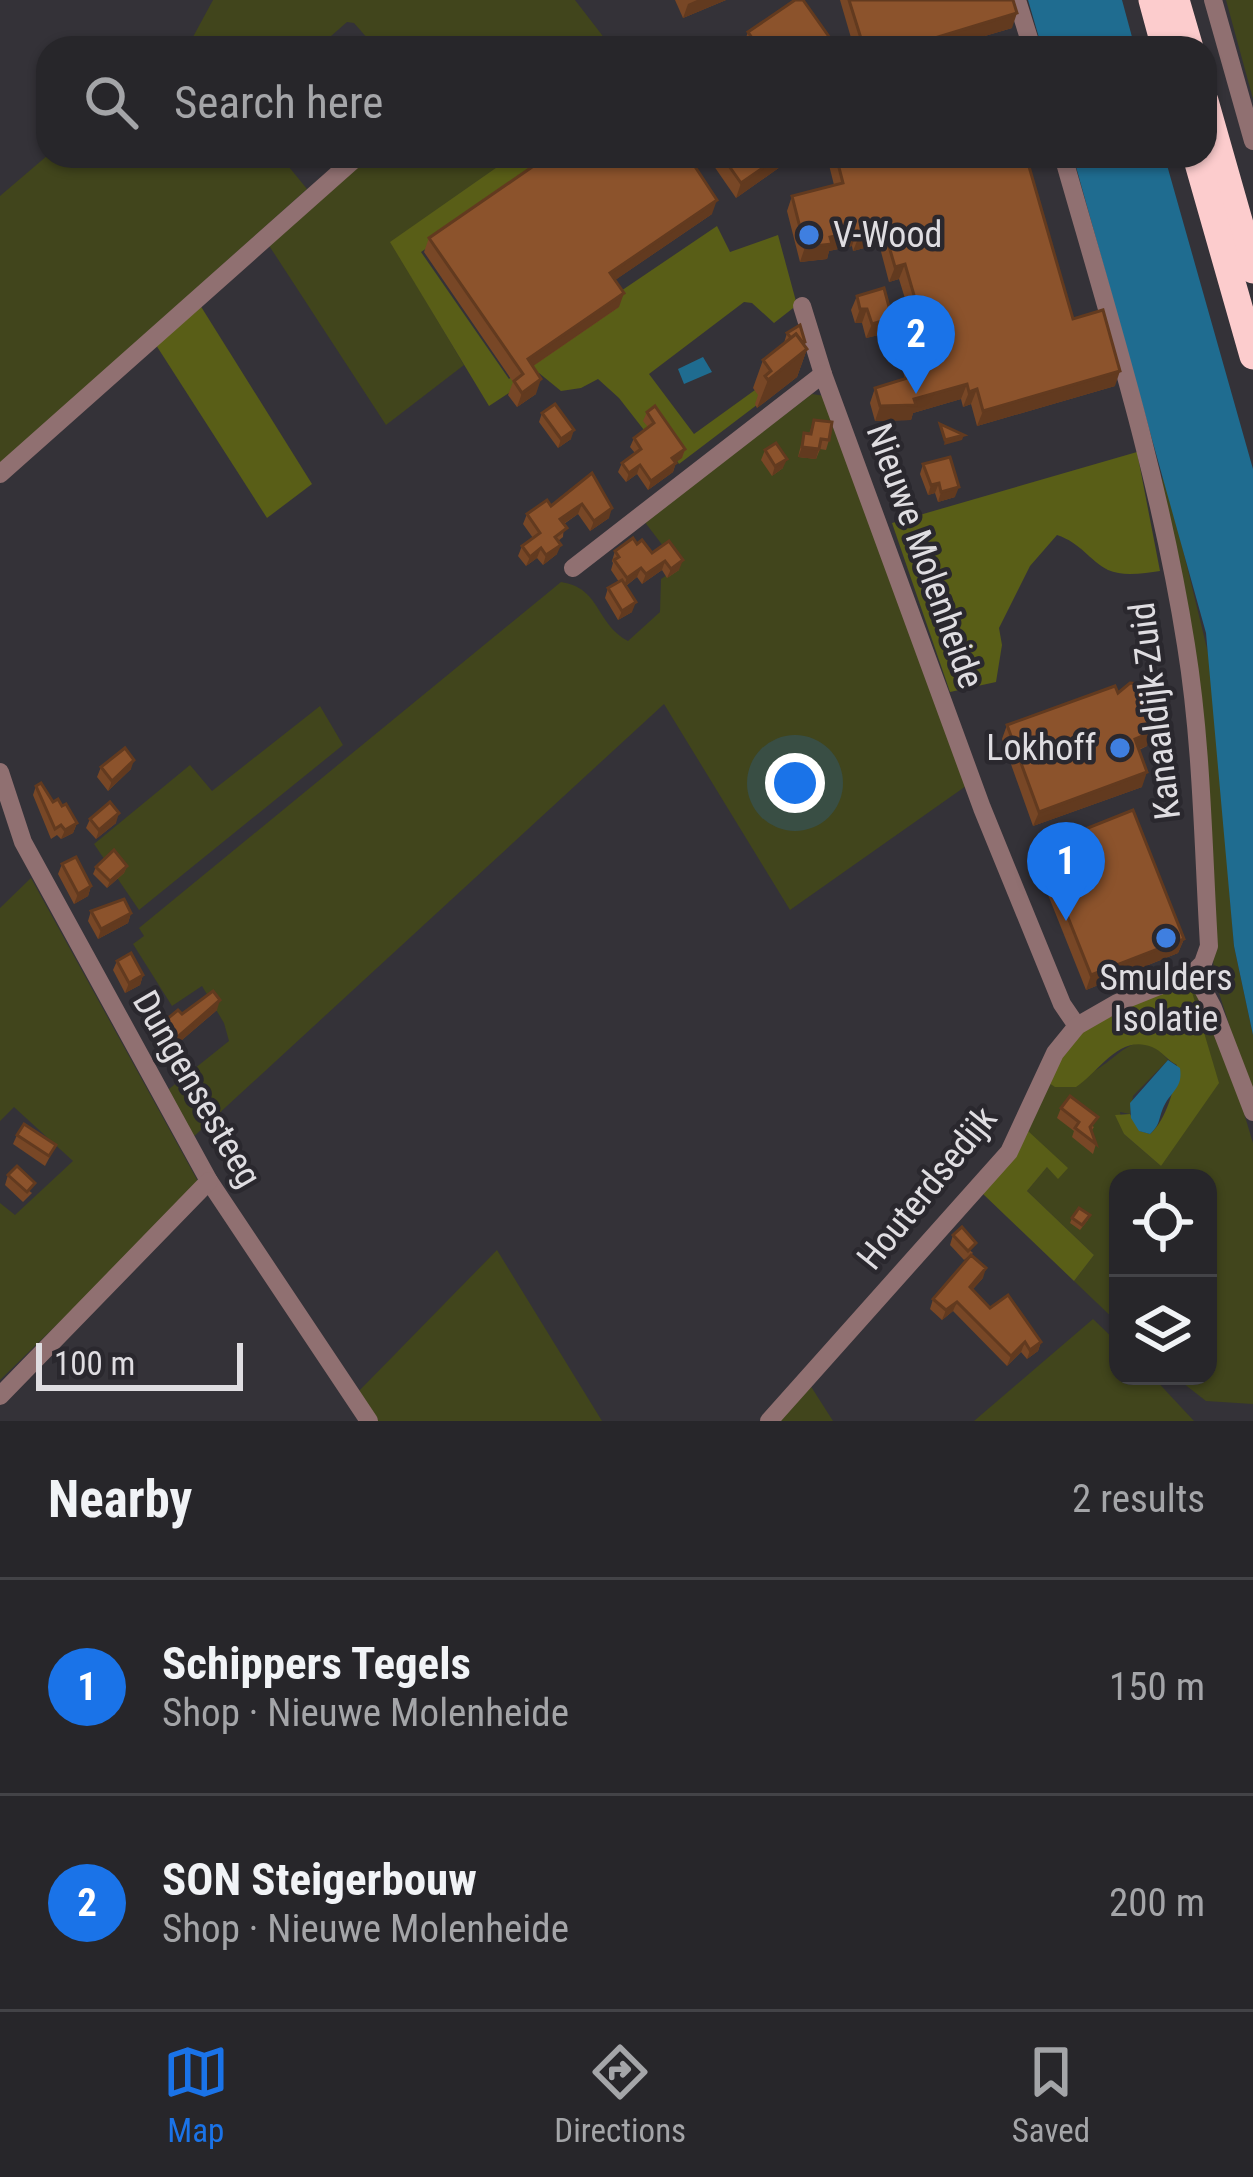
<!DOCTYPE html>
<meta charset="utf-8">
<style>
body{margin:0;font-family:"Roboto Condensed",sans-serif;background:#333236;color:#f1f3f6}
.controls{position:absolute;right:36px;bottom:36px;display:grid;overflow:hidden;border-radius:24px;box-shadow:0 3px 9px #0004}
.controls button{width:108px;height:108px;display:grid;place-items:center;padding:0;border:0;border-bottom:3px solid #434347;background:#27262a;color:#f1f3f6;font:60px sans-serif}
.scale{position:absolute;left:36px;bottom:30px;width:207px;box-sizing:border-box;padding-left:12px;border:6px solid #dfdde1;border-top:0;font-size:33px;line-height:42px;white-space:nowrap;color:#dfdde1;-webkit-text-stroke:9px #2a282e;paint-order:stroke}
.you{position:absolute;left:795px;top:783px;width:42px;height:42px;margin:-30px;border:9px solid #fff;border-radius:50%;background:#1a73e8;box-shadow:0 0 0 18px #1a73e833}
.badge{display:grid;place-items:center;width:78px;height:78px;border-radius:50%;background:#1a73e8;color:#fff;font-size:39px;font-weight:700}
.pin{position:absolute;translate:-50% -99px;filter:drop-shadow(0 3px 6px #0008)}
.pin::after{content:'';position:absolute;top:63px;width:42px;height:36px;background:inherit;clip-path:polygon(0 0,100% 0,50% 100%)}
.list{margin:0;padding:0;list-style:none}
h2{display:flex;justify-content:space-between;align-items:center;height:156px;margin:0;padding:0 48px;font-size:51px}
h2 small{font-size:39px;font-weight:400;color:#a4a5a8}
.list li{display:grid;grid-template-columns:78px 1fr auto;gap:36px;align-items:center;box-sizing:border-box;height:216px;padding:0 48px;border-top:3px solid #434347}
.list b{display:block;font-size:45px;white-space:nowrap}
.list p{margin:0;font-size:39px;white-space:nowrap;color:#a4a5a8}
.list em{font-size:39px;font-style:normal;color:#a4a5a8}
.icon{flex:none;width:66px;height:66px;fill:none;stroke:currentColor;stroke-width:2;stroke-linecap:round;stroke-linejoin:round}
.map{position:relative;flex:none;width:1253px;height:1421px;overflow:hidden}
.search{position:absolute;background:#27262a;box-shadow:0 3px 9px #0004;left:36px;right:36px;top:36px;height:132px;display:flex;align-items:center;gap:30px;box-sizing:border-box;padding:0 42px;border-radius:36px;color:#a4a5a8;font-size:45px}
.sheet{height:588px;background:#27262a}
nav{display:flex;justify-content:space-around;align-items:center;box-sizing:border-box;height:168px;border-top:3px solid #434347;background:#27262a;font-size:33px;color:#a4a5a8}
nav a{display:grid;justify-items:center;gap:6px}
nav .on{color:#1a73e8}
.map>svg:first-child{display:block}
.green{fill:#41451c}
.forest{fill:#595e17}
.water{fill:#1f6c90}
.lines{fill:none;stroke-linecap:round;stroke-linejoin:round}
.minor{stroke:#907071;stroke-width:18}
.highway{stroke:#fccccd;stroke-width:27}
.wall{fill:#784726}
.shaded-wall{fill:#623a1f}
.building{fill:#8c532c;stroke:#623a1f;stroke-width:3}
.shop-dot{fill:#3f7fe0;stroke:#2a282e;stroke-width:4.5}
.labels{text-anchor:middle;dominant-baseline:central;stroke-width:9;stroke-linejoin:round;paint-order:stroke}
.poi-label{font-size:36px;fill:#dfdde1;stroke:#2a282e;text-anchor:start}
.street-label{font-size:36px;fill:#dfdde1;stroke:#2a282e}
</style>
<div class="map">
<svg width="1253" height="1421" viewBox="0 0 1253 1421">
<rect width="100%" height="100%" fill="#343238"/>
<g class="green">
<polygon points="213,0 575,0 612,48 376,48 354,23 347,22 322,44 314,40 306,48 187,48"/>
<polygon points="1226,0 1253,0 1253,99"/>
<polygon points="48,155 128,159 131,156 280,156 307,189 0,464 0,196"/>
<polygon points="366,156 513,156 391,242 464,365 386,425 268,244"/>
<path d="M812 394 825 396 966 786 790 910 664 704 190 1140 164 1093 229 1041 224 1023 202 986 172 1006 133 944 144 936 139 928 561 582C601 588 595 623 628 641L660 612 661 579 679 567 644 521Z"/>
<polygon points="1164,472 1212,669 1234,946 1253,1035 1253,1100 1214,977 1209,859 1162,480"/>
<polygon points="320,706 343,745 139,910 94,844 190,765 212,791"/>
<polygon points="31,878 200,1185 0,1380 0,1203 15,1215 73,1161 14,1107 0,1121 0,908"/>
<path d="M1189 982 1203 999 1234 1080 1253 1143V1404L1206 1401 1174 1376H1208V1178H1118V1323L1074 1281 1094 1255 1027 1191 1047 1167 1028 1131 1046 1081C1060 1078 1081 1078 1094 1071 1120 1058 1137 1022 1168 1060L1133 1096 1130 1114 1120 1112 1124 1134 1161 1166Z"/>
<polygon points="497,1250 602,1421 376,1421 355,1395"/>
<polygon points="1093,1319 1118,1343 1118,1376 1152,1376 1194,1421 974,1421"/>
<polygon points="810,1385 833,1421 779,1421"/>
</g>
<g class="forest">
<polygon points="513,156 562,156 421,252 509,379 578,320 717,226 730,252 778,235 797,305 774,323 752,303 744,302 649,374 694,434 766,382 774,392 679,464 664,441 651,439 619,398 598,379 581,388 561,391 539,373 489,406 390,242"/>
<polygon points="200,305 312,484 267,518 156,345"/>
<path d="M1137 452 1160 571C1145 573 1123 577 1108 570 1089 560 1081 543 1057 535L1030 566 999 628 1002 645 996 682 950 692 892 523Z"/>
<path d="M1189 982 1219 1083 1161 1166 1124 1134 1115 1115 1130 1114 1140 1131 1150 1134C1166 1121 1176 1085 1177 1065 1167 1060 1162 1051 1152 1047 1119 1034 1100 1071 1076 1087H1055L1046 1081 1071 1042 1096 1021Z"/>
<polygon points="1028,1131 1068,1168 1058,1179 1047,1167 1027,1191 1094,1255 1074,1281 982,1193"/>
</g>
<g class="water">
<polygon points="1028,0 1122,0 1135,48 1042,48"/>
<polygon points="1073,156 1169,156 1165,158 1253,469 1253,1035 1234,946 1206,633"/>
<polygon points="703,357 712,372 684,384 678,369"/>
<path d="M1168 1060 1180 1068C1183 1088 1172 1090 1164 1106 1158 1119 1161 1124 1150 1134L1139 1131 1131 1118 1130 1103Z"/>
</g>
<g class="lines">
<g class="minor">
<polyline points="1017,0 1032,48"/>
<polyline points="1213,0 1253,141"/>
<polyline points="802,306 823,374"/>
<polyline points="0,474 358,156"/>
<polyline points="573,568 823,374 982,808 1062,1004 1077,1026"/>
<polyline points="0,772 23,842 209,1181 369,1421"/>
<polyline points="1194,972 1213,1008 1253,1112"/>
<polyline points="0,1396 209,1181"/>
<path d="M769 1421 1009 1152 1055 1053 1077 1026 1117 1003 1194 972 1203 963 1209 946C1203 846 1202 744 1186 645 1160 479 1109 317 1063 156"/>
</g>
<g class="highway">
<polyline points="1152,0 1165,48"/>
<polyline points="1176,0 1190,48"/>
<polyline points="1205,101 1253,270"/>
<polyline points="1196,156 1253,356"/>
</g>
</g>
<g class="wall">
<polygon points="675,0 726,0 683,18"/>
<polygon points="840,0 1013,0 1012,28 944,48 854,48"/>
<polygon points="748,32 837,48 744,48 743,46"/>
<polygon points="707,156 789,156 787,162 736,198"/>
<polygon points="829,156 1026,156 1073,319 1115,386 977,426 971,404 963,407 961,399 913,413 911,420 875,421 870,403 875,388 905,379 891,323 887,333 866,338 862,323 855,323 851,310 857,296 892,318 896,308 907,305 899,279 889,282 879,244 853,251 852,246 829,251 827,259 800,262 787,211 792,196 834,185 828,161"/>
<polygon points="712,214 615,280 619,307 533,366 536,394 517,407 508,395 513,382 424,252 429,238"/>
<polygon points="787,333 805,342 804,345 807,349 797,377 757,408 755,404 758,395 753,388 763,360 784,343"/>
<polygon points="647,412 685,449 682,458 676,462 673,472 648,490 637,474 626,482 618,472 622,463 635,453 630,447 634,438 648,427 643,421"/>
<polygon points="542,413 571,439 558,448 539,422"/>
<polygon points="814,420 829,440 826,450 820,449 816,459 798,457 804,433 809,434"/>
<polygon points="765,450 783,468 772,476 761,460"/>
<polygon points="923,464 955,497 938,502 935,493 928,495 920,474"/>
<polygon points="592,473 609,518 590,531 578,514 564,524 563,537 558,541 557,554 543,565 537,558 526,566 518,556 522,546 533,538 523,524 527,514 551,506"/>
<polygon points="637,544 679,570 667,578 662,570 642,584 637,577 626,586 632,612 618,620 605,598 608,588 619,582 611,570 613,563 612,561 615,551"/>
<polygon points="1007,725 1147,746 1139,750 1142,787 1033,826 1002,739"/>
<polygon points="101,767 131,769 108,791 97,777"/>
<polygon points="36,786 53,802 62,806 77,823 73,833 61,839 57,835 51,839 33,795"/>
<polygon points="90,819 116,823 96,839 86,828"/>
<polygon points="1040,847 1184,939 1178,953 1086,990 1035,862"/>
<polygon points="62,864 91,886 88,896 74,904 58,874"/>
<polygon points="127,866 124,873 107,888 93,874 96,867"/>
<polygon points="91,911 131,913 128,923 98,939 88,921"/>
<polygon points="117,961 143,975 140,985 125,993 113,970"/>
<polygon points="217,1010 169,1051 156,1034 160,1025 182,1014"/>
<polygon points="1061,1108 1094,1127 1092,1130 1096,1144 1093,1154 1072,1137 1074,1131 1057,1118"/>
<polygon points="17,1135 56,1145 45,1166 13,1144"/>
<polygon points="8,1175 32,1193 23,1202 5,1185"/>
<polygon points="1072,1218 1088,1220 1080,1230 1070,1223"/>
<polygon points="953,1235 973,1253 964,1260 950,1245"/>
<polygon points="983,1278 972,1290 990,1308 1041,1342 1038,1351 1027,1359 1021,1352 1007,1366 953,1311 942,1320 930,1309 933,1299"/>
</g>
<g class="shaded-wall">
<polygon points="697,0 726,0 683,18 688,4"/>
<polygon points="1017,13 1012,28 944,48 902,48"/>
<polygon points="780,156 789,156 787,162 736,198 741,183"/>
<polygon points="717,200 712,214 605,287 610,273"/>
<polygon points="884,229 879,244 853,251 859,236"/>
<polygon points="857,231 852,246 829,251 827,259 800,262 805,247 830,237"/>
<polygon points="905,264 899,279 889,282 895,267"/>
<polygon points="624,293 619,307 523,373 528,359"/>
<polygon points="860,309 867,309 862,323 855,323"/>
<polygon points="892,318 887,333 866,338 872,324"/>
<polygon points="807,349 797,377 757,408 768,380"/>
<polygon points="1120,371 1115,386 977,426 983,411"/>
<polygon points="541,379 536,394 517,407 522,393"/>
<polygon points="967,384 961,399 913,413 911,420 875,421 880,406 914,399"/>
<polygon points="977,389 971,404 963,407 969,392"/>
<polygon points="574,430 571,439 558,448 561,439"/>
<polygon points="964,435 962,440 944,445 945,440"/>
<polygon points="802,447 819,449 816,459 798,457"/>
<polygon points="685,449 682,458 669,467 672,458"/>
<polygon points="787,459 783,468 772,476 775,466"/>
<polygon points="676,463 673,472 648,490 651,481"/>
<polygon points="640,465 637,474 626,482 629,473"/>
<polygon points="939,483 935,493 928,495 931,485"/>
<polygon points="959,487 955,497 938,502 941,492"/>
<polygon points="582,504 578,514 557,528 560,519"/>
<polygon points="612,508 609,518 590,531 594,521"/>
<polygon points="561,545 557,554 543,565 546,555"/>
<polygon points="541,548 537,558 526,566 530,557"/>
<polygon points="683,560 679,570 667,578 671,569"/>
<polygon points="665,561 662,570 642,584 646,574"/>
<polygon points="641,568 637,577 623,588 627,578"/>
<polygon points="636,602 632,612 618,620 622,611"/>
<polygon points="1152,732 1147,746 1129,753 1135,739"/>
<polygon points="134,760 131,769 108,791 112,781"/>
<polygon points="1147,772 1142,787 1033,826 1039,812"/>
<polygon points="119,813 116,823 96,839 99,830"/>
<polygon points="77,823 73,833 61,839 65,830"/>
<polygon points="127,866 124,873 107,888 110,881"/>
<polygon points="91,886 88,896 74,904 78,894"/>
<polygon points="131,913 128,923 98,939 101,929"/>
<polygon points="1184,939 1178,953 1086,990 1091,975"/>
<polygon points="143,975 140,985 125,993 129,983"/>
<polygon points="220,1000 217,1010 169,1051 173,1041"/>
<polygon points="986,1268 983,1278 966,1297 970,1287"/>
<polygon points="957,1302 953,1311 942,1320 946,1310"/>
<polygon points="1025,1342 1021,1352 1007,1366 1011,1356"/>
<polygon points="1041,1342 1038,1351 1027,1359 1030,1350"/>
</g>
<g class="building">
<polygon points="795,0 803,0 837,48 759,48 748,32"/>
<polygon points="849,0 1013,0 1017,13 902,48 864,48"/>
<polygon points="327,41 335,48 320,48"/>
<polygon points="548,156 688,156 717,200 610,273 624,293 528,359 541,379 522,393 514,381 523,374 429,238"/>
<polygon points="722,156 780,156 741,183"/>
<polygon points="836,156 1026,156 1073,319 1103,310 1120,371 983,411 977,389 969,392 967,384 914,399 916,405 880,406 875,388 914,376 896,308 916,302 905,264 895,267 884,229 859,236 857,231 830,237 832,244 805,247 792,196 843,183"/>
<polygon points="884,288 892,318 872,324 867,309 860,309 857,296"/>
<polygon points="800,325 805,342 803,343 796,334 791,338 787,333"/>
<polygon points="796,334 807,349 768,380 765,376 771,371 763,360"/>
<polygon points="555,404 574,430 561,439 542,413"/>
<polygon points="655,406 685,449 672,458 676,463 651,481 640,465 629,473 622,463 641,449 634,438 654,423 647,412"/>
<polygon points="814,420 832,422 829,440 821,439 819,449 802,447 804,433 811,434"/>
<polygon points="940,424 964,435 945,440"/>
<polygon points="776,443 787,459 775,466 765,450"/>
<polygon points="950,457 959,487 941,492 939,483 931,485 923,464"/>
<polygon points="592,473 612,508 594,521 582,504 560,519 567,528 555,537 561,545 546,555 541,548 530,557 522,546 540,533 527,514 547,500 551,506"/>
<polygon points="633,538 637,544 642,540 652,553 669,541 683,560 671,569 665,561 646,574 641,568 627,578 614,560 619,557 615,551"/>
<polygon points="622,580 636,602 622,611 608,588"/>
<polygon points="1130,683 1139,684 1152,732 1135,739 1147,772 1039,812 1007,725 1115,686 1118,693"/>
<polygon points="125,748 134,760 112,781 101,767"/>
<polygon points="41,783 53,802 58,799 62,806 66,804 77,823 65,830 61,825 55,829 36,786"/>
<polygon points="110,802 119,813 99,830 90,819"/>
<polygon points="1133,810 1184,939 1091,975 1040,847"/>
<polygon points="114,850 127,866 110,881 96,867"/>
<polygon points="76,857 91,886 78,894 62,864"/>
<polygon points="124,899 131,913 101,929 91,911"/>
<polygon points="131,953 143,975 129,983 117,961"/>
<polygon points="213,991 220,1000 173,1041 160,1025 178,1010 182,1014"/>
<polygon points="1070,1096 1098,1117 1090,1127 1096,1144 1075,1128 1079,1122 1061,1108"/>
<polygon points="24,1124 56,1145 49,1156 17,1135"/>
<polygon points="17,1166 35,1183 27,1192 8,1175"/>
<polygon points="1079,1208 1090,1215 1082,1225 1072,1218"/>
<polygon points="962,1227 976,1243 968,1251 953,1235"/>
<polygon points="971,1255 986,1268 970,1287 990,1308 1008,1295 1041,1342 1030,1350 1025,1342 1011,1356 957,1302 946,1310 933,1299"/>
</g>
<g class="shop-dot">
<circle cx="809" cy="235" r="12"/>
<circle cx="1120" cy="748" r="12"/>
<circle cx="1166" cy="938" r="12"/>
</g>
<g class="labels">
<g class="poi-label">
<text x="833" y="235">V-Wood</text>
<text x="1096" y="748" text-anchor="end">Lokhoff</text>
<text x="1166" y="978" text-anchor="middle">Smulders<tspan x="1166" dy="41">Isolatie</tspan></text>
</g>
<g class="street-label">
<text transform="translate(925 556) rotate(70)">Nieuwe Molenheide</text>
<text transform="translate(1155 711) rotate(-97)">Kanaaldijk-Zuid</text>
<text transform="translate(197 1089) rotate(60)">Dungensesteeg</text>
<text transform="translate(927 1188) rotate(-51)">Houterdsedijk</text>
</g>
</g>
</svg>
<div class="controls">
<button><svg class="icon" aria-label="locate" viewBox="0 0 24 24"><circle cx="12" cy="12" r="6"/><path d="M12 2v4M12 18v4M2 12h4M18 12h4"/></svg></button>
<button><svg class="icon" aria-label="layers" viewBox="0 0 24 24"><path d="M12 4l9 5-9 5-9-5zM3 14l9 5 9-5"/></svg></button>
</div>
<div class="scale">100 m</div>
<div class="you"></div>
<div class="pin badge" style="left:1066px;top:921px">1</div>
<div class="pin badge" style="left:916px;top:394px">2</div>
<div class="search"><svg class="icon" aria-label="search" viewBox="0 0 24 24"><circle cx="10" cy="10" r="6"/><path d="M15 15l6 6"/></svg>Search here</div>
</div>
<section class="sheet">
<h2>Nearby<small>2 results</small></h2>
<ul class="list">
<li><span class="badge">1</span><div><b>Schippers Tegels</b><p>Shop · Nieuwe Molenheide</p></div><em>150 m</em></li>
<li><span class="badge">2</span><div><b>SON Steigerbouw</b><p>Shop · Nieuwe Molenheide</p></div><em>200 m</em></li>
</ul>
</section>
<nav>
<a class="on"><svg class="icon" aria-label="map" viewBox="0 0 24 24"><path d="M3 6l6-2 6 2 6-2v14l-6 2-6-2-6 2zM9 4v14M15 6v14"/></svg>Map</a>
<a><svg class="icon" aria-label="directions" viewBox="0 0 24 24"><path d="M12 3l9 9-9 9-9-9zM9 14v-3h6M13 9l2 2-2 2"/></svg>Directions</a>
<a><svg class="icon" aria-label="saved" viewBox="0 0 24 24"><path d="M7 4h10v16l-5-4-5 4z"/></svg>Saved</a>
</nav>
